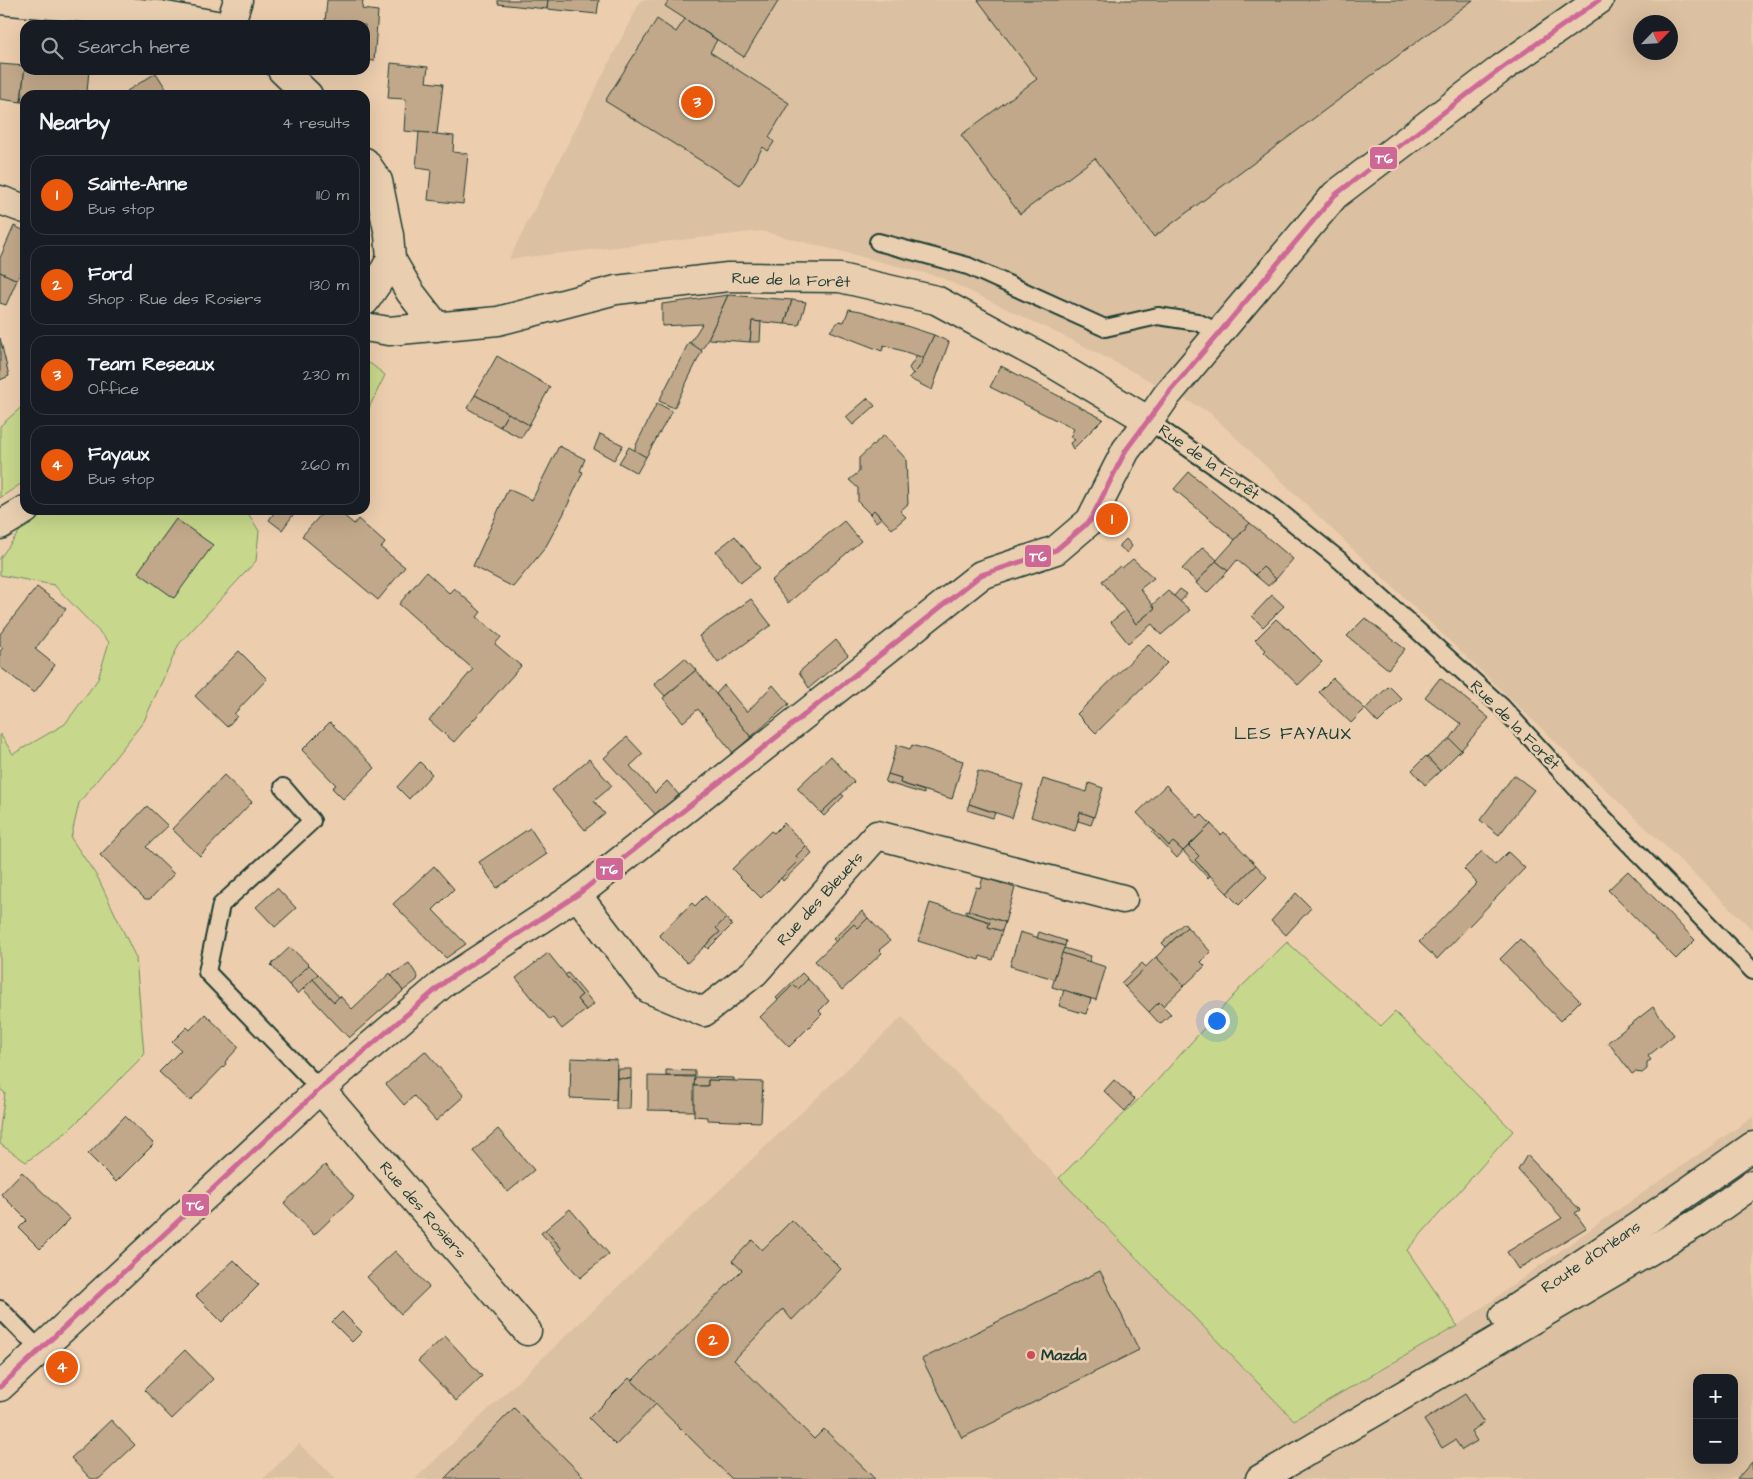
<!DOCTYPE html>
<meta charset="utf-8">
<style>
body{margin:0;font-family:"Architects Daughter",sans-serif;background:#242831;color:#f1f3f6}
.controls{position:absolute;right:15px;bottom:15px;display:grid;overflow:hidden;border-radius:10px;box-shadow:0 5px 20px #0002}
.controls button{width:45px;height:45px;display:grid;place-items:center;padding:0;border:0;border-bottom:1px solid #363941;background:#171b24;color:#f1f3f6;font:25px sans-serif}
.compass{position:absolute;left:1633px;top:15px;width:45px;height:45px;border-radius:50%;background:#171b24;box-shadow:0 5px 20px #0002;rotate:65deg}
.you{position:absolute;left:1216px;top:1020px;width:18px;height:18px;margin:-12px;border:4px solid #fff;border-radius:50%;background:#1a73e8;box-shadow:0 0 0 8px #1a73e833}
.badge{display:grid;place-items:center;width:32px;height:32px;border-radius:50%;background:#ea580c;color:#fff;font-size:16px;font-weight:700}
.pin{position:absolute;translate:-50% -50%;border:2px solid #fff;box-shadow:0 1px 5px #0006}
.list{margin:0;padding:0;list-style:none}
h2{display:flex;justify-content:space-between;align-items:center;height:65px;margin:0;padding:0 20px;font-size:21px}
h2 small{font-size:16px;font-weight:400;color:#9ea1a6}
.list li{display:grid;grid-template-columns:32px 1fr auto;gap:15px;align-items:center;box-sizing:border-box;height:80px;margin:0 10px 10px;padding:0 10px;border:1px solid #363941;border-radius:15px}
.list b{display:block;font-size:19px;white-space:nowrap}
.list p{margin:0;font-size:16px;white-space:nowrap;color:#9ea1a6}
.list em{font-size:16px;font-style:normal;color:#9ea1a6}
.icon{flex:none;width:28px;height:28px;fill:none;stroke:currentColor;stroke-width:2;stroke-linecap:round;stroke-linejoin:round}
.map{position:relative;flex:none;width:1753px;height:1479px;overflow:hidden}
.search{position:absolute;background:#171b24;box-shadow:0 5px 20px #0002;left:20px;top:20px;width:350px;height:55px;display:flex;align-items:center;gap:12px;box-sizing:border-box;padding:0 18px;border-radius:15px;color:#9ea1a6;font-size:19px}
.panel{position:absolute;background:#171b24;box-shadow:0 5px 20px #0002;left:20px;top:90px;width:350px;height:425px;border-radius:15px}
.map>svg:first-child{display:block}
.built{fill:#dbc0a1;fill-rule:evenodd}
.green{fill:#c7d78b;stroke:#738a60}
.building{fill:#c2a88a;stroke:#1f3d34}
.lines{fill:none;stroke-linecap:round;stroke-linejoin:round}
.lane-casing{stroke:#1f3d34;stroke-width:20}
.street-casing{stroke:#1f3d34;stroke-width:31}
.secondary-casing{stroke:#1f3d34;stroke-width:31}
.lane{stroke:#e9cfb0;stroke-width:16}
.street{stroke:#e9cfb0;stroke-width:28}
.secondary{stroke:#e9cfb0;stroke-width:28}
.bus-1-casing{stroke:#e9cfb0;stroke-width:9}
.bus-1{stroke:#ce6796;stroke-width:5}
.poi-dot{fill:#d1495b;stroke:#e9cfb0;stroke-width:2}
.labels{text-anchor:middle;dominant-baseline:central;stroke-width:5;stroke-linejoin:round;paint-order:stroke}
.street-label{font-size:16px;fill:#1f3d34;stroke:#e9cfb0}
.poi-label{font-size:16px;font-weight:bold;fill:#1f3d34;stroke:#e9cfb0;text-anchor:start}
.neighbourhood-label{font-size:18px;letter-spacing:1px;fill:#1f3d34;stroke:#e9cfb0}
.line-badge{stroke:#e9cfb0;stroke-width:2}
.badge-label{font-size:14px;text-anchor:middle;font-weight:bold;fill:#fff}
</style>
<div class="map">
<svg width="1753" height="1479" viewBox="0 0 1753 1479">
<rect width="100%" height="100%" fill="#ecceae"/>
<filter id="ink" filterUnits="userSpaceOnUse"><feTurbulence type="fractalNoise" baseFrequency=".02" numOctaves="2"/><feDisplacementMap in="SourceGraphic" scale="10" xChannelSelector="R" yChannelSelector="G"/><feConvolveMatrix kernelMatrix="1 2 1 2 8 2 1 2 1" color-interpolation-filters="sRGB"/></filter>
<g filter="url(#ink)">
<g class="built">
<path d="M641 0H1753V930L1209 412 1080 344 940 277 761 231 509 259ZM1640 22H1670V52H1640Z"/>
<path d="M902 1017 1294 1420 1447 1333 1596 1225 1753 1117V1479H415ZM1697 1378H1734V1460H1697Z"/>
<polygon points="299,1444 336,1479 263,1479"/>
</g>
<g class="green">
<polygon points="365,362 371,364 385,375 365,416"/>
<polygon points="25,404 25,481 0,498 0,426"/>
<polygon points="44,510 246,510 259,531 256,561 179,644 144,721 79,803 71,838 98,878 136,958 144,1055 68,1131 26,1162 0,1144 0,1128 5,1093 0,1089 0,734 13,754 65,724 98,679 109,642 54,585 0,575 0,558 22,528"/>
<polygon points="1287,942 1381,1026 1395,1012 1513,1131 1407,1250 1448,1310 1457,1326 1294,1420 1059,1178 1153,1085 1242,986"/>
</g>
<g class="building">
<polygon points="327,0 363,0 362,9 378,11 374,61 365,60 365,25 341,25 325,22"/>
<polygon points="498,0 548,0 547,9 498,4"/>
<polygon points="548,0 599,0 597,14 547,9"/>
<polygon points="669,0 779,0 744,57 665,6"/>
<polygon points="978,0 1473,0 1154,237 1095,158 1020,214 961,135 1037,79"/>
<polygon points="657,19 676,32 685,19 717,40 710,52 789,103 769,137 774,142 768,151 763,147 740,185 605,101"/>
<polygon points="391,63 428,67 426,82 443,84 437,134 404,131 406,99 388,98"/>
<polygon points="0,64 25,66 21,102 0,99"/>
<polygon points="25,66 25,70 89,70 87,92 74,91 74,95 25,95 25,102 21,102"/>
<polygon points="156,73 170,95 130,95 127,91"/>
<polygon points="419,132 454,136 453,152 468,154 463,204 428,200 431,170 416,168"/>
<polygon points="14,226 25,231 25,263 17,280 0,272 0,258"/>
<polygon points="0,272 17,280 6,305 0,303"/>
<polygon points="728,295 708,339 701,351 690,343 702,324 662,326 662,304"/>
<polygon points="728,295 792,300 785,324 752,321 750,342 708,339"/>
<polygon points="792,300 806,302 799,325 785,324"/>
<polygon points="849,309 861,311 934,335 924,358 884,345 882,351 830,331 839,321 844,322"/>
<polygon points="752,321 761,322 760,342 750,342"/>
<polygon points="934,335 949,342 932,390 908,378 918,369"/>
<polygon points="0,338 9,376 0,380"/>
<polygon points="689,342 702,351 674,408 659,401"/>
<polygon points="497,356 550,387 529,425 475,395"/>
<polygon points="917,356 924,358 918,369 913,374 909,368"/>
<polygon points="1001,366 1103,419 1073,449 1070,443 1075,440 1070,437 1074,429 990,387"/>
<polygon points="475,395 508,413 500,427 467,408"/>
<polygon points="868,398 875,406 853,425 846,417"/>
<polygon points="657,403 672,411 646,457 635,452 635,447"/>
<polygon points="508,413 529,425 521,438 500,427"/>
<polygon points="600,434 623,445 614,460 594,449"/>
<polygon points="884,435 906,459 908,504 900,511 906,517 892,529 874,510 870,514 858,502 858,488 849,480 859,472 859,458"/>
<polygon points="559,446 585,459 580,471 583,472 563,515 545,548 513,587 473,566 508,489 532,500"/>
<polygon points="629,447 646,457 637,473 619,463"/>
<polygon points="1189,472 1250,523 1235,540 1174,489"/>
<polygon points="276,510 286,510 293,515 282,530 269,520"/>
<polygon points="325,510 337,510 354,524 358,519 385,543 381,548 405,567 378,600 302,536"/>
<polygon points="874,510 881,518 876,522 870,514"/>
<polygon points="176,519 213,545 174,598 138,572"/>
<polygon points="844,521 861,541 788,603 771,581"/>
<polygon points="1250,523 1293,559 1276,579 1263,567 1255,575 1237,560 1228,571 1216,561"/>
<polygon points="735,536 760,568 740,583 716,551"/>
<polygon points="1126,539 1132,546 1127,553 1119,546"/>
<polygon points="1203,547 1217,560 1197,582 1182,569"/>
<polygon points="1133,559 1154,578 1140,589 1155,608 1136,624 1102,581 1120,566 1122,568"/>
<polygon points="1216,561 1228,571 1207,593 1196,583"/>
<polygon points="1263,567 1276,579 1268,586 1255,575"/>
<polygon points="426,572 449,593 454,588 481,612 477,617 501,637 495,644 521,666 454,742 429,720 473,669 399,604"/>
<polygon points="37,587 66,609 35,649 55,665 34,693 0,667 0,651 3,648 0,646 0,634"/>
<polygon points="1180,589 1187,594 1180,602 1174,596"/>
<polygon points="1168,591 1190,610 1161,635 1152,624 1128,643 1111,622 1126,610 1136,624 1155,608 1152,605"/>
<polygon points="1272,595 1284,606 1263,627 1252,616"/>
<polygon points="751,599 771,625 718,663 699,636"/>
<polygon points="1365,618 1405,649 1388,669 1347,636"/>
<polygon points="1276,619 1287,629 1288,628 1322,662 1298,685 1264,652 1266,650 1255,640"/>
<polygon points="836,640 848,655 809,688 799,672"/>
<polygon points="1148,644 1167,663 1096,733 1077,714"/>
<polygon points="239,651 267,679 234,714 237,716 227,727 195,696"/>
<polygon points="685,658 696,670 665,696 654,684"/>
<polygon points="696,670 751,737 733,753 698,709 683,722 663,698"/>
<polygon points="1333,678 1365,709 1351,723 1319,692"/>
<polygon points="1440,678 1489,718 1461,750 1450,739 1461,724 1425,697"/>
<polygon points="724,685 747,712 773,685 789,704 751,737 716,694"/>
<polygon points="1389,686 1402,699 1378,723 1365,709"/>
<polygon points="330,722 375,768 343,799 332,788 336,785 302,750"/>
<polygon points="627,737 643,754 630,766 655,793 667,781 680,796 657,816 604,758"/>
<polygon points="1450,739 1461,750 1440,771 1427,757"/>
<polygon points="897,745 910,749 912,745 963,761 952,799 900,783 901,778 888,774"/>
<polygon points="831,756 854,782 821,813 797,788"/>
<polygon points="1426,756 1440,771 1425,785 1412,770"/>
<polygon points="589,759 612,786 594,801 605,814 585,830 552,790"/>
<polygon points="420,762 432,774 409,799 397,787"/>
<polygon points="978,771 1023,785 1012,818 969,804"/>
<polygon points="888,774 901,778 900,783 924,791 924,794 885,782"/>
<polygon points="224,775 252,802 200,856 172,829"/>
<polygon points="1514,775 1534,790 1499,835 1480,820"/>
<polygon points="1043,779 1087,792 1089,783 1103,788 1094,817 1080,812 1075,831 1031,817"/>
<polygon points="1166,785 1198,818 1201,814 1211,824 1183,851 1173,842 1169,846 1137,813"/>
<polygon points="841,794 844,796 824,816 821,813"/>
<polygon points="969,804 995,813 993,818 967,810"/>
<polygon points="147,806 168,826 146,847 174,874 150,899 145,899 100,855"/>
<polygon points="1080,812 1094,817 1091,825 1078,821"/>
<polygon points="784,823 806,846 796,856 799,860 761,898 732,869 771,831 774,833"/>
<polygon points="1211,824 1221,835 1224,832 1256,865 1227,893 1195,860 1199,856 1189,846"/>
<polygon points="530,828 547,854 497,888 479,862"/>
<polygon points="1154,830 1169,846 1173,842 1183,851 1177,858 1152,832"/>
<polygon points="806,846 812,853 783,881 781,878 799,860 796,856"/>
<polygon points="1189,846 1199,856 1195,860 1210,876 1208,878 1183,851"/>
<polygon points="1482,851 1495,865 1508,852 1525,868 1437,959 1419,942 1477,883 1464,869"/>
<polygon points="1256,865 1267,877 1239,905 1227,893"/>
<polygon points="434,866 454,889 433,910 466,944 446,958 393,904"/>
<polygon points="1628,871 1695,940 1676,959 1608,890"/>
<polygon points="983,877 1015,888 1005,922 968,911 976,887 980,888"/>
<polygon points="277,888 296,908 275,927 256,907"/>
<polygon points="1296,893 1311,908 1286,935 1271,921"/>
<polygon points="705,896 726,918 716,928 720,932 687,963 659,935 692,903 695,906"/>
<polygon points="930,903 990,922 988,927 1002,931 993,960 980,956 979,960 918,941"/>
<polygon points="966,910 1005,922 1002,931 988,927 990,922 966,914"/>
<polygon points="862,911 868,918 858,928 854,924 836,942 833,939"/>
<polygon points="726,918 732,925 708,949 705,946 720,932 716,928"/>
<polygon points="868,918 890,941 879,950 882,953 842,990 815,961 854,924 858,928"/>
<polygon points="1184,923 1187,927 1166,947 1162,943"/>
<polygon points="1187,927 1211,952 1201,962 1205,966 1184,986 1156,957"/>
<polygon points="1020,932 1065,946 1054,979 1010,966"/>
<polygon points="1039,932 1066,941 1065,946 1037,938"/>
<polygon points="1520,939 1580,1001 1560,1021 1500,959"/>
<polygon points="290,947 309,965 289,985 271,965"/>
<polygon points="1064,948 1091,956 1089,962 1062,953"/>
<polygon points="548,953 582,995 577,999 586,1010 562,1029 553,1018 550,1020 516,978"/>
<polygon points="1062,953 1106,967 1096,1000 1052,987"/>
<polygon points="1156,957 1184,986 1163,1006 1159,1002 1149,1012 1125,987"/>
<polygon points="409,963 418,977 417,980 403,991 391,975"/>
<polygon points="1142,963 1146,967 1125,987 1121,983"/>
<polygon points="309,965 318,974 298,994 289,985"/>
<polygon points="390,973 403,991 349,1038 303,989 313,979 334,1002 340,996 352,1009"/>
<polygon points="568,973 594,1004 586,1010 577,999 582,995 565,975"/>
<polygon points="802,973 808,979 798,989 793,985 778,1000 776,998"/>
<polygon points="318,974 339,997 334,1002 313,979"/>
<polygon points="808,979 829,1001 819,1011 822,1014 789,1047 760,1017 793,985 798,989"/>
<polygon points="1064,990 1091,999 1086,1014 1059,1006"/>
<polygon points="1159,1002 1171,1014 1160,1024 1149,1012"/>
<polygon points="1653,1007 1674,1035 1648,1056 1651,1060 1647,1062 1647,1069 1642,1073 1635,1072 1632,1074 1608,1042"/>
<polygon points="205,1014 239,1047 225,1062 226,1064 190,1101 159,1072 181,1050 172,1042 187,1027 190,1030"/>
<polygon points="425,1051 464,1096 436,1121 414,1096 404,1105 386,1084"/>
<polygon points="571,1058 617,1060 616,1100 570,1098"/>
<polygon points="617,1069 631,1069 631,1079 617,1078"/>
<polygon points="666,1070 695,1071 695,1076 666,1076"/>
<polygon points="648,1076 695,1077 694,1111 648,1110"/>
<polygon points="695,1077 734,1078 734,1081 708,1080 708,1086 694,1086"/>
<polygon points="617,1078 631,1079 630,1109 616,1109"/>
<polygon points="708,1080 763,1082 761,1122 707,1120 707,1117 694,1116 694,1086 708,1086"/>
<polygon points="1114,1080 1135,1099 1125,1111 1104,1091"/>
<polygon points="125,1116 154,1144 116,1182 88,1154"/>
<polygon points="498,1129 534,1170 508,1192 473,1151"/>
<polygon points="1527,1155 1580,1210 1575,1213 1586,1228 1518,1269 1507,1252 1562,1218 1518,1170"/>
<polygon points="325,1165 354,1197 314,1235 284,1203"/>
<polygon points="22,1172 70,1219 40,1249 19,1228 27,1220 1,1194"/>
<polygon points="570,1209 609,1254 580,1278 558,1252 562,1249 545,1230"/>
<polygon points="792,1220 841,1269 792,1320 783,1309 734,1360 814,1439 824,1429 875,1479 732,1479 632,1381 742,1270 732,1261 752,1240 762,1250"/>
<polygon points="545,1230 562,1249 558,1252 541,1233"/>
<polygon points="395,1251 429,1287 401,1314 367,1277"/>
<polygon points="234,1260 259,1285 222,1322 196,1296"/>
<polygon points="1100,1271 1139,1350 962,1438 922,1359"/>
<polygon points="342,1312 362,1332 352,1342 332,1322"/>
<polygon points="445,1336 482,1376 456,1401 418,1361"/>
<polygon points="185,1350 213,1379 172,1419 144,1390"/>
<polygon points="629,1378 656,1404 616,1445 589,1418"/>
<polygon points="1465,1394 1484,1423 1471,1431 1477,1441 1462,1450 1455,1440 1442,1448 1424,1420"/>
<polygon points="514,1408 586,1479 444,1479"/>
<polygon points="111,1420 135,1445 99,1479 91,1479 71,1458"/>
<polygon points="1752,1462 1753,1479 1737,1479"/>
</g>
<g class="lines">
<defs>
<g id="lane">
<polyline points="878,242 968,266 1105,328 1158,316 1197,322 1219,332"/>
<polyline points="1149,421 1275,508 1342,562 1502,707 1598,812 1753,971"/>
<polyline points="283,787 312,821 221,905 207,972 320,1089"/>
<polyline points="0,1309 40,1350"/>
</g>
<g id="street">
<polyline points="0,0 160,15 216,25"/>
<polyline points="230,25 238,0"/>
<polyline points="282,70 308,95"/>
<polyline points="365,162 378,181 389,235 391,259 410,292 437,327"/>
<polyline points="0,200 25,209"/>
<polyline points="365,301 378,282 391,259"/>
<polyline points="365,327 389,331 498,321 616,290 728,277 840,278 936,300 1047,360 1149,421"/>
<polyline points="0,525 25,510"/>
<polyline points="577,895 649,989 704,1012 755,972 877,835 1123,899"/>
<polyline points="320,1089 527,1331"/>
<polyline points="0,1387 320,1089 446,981 577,895 981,575 1056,550 1090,521 1126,450 1149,421 1167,395 1335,195 1502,68 1599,0"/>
</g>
<g id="secondary">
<polyline points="1504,1316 1640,1225 1753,1146"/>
<polyline points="1260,1479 1699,1222 1753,1184"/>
</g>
</defs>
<use href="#lane" class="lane-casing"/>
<use href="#street" class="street-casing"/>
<use href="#secondary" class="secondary-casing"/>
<use href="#lane" class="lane"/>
<use href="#street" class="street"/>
<use href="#secondary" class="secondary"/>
<defs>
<polyline id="bus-1" points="0,1387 320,1089 446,981 577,895 981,575 1056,550 1090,521 1126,450 1167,395 1335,195 1502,68 1599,0"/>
</defs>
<use href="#bus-1" class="bus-1-casing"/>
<use href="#bus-1" class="bus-1"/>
</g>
</g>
<circle class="poi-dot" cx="1031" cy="1355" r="5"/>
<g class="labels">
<g class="street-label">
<text transform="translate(791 280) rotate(2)">Rue de la Forêt</text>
<text transform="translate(1209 462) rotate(35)">Rue de la Forêt</text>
<text transform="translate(1515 725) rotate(45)">Rue de la Forêt</text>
<text transform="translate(820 899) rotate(-48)">Rue des Bleuets</text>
<text transform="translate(423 1210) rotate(49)">Rue des Rosiers</text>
<text transform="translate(1591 1257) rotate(-34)">Route d'Orléans</text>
</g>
<g class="poi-label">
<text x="1041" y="1355">Mazda</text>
</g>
<g class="neighbourhood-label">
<text x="1293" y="733">LES FAYAUX</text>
</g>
</g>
<g class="line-badge">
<rect x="1369" y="146" width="29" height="24" rx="5" fill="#ce6796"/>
<rect x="1024" y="544" width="28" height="24" rx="5" fill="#ce6796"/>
<rect x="595" y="857" width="29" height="24" rx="5" fill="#ce6796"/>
<rect x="181" y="1193" width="29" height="24" rx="5" fill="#ce6796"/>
</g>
<g class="badge-label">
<text x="1384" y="163">T6</text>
<text x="1038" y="561">T6</text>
<text x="609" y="874">T6</text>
<text x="195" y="1210">T6</text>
</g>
</svg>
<div class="controls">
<button>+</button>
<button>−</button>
</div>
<svg class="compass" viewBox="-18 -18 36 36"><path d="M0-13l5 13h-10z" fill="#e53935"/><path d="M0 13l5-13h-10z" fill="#9ea1a6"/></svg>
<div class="you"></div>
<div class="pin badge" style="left:1112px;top:519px">1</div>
<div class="pin badge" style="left:713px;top:1340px">2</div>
<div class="pin badge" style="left:697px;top:102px">3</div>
<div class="pin badge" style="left:62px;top:1367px">4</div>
<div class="search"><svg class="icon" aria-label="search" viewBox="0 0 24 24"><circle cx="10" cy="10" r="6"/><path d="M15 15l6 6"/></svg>Search here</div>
<section class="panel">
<h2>Nearby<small>4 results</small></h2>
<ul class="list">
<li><span class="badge">1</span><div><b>Sainte-Anne</b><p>Bus stop</p></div><em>110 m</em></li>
<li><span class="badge">2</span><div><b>Ford</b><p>Shop · Rue des Rosiers</p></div><em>130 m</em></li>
<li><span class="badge">3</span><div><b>Team Reseaux</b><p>Office</p></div><em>230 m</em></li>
<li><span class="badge">4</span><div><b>Fayaux</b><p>Bus stop</p></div><em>260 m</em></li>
</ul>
</section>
</div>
